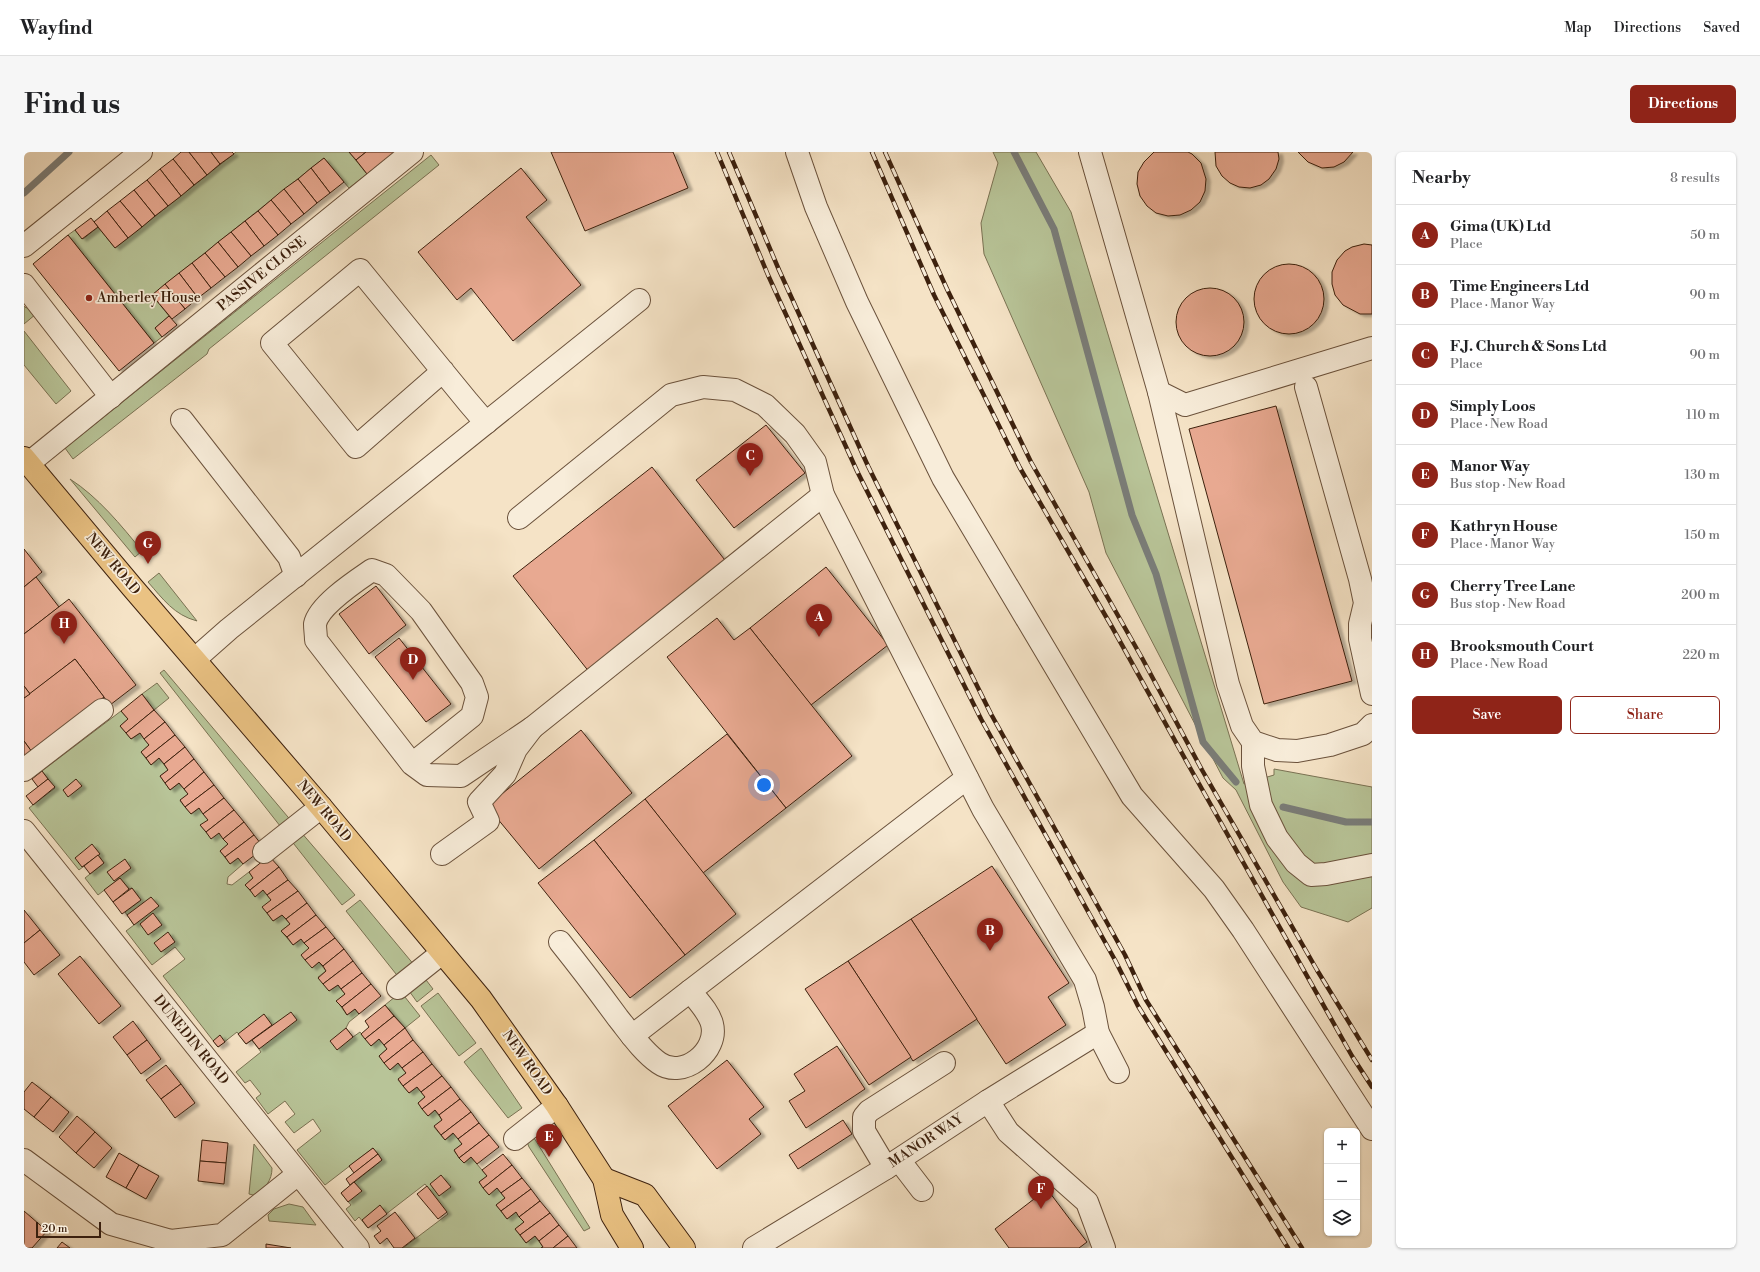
<!DOCTYPE html>
<meta charset="utf-8">
<style>
body{margin:0;font-family:"Libre Bodoni",serif;background:#f6f6f6;color:#202124}
.controls{position:absolute;right:12px;bottom:12px;display:grid;overflow:hidden;border-radius:6px;box-shadow:0 1px 3px #0004}
.controls button{width:36px;height:36px;display:grid;place-items:center;padding:0;border:0;border-bottom:1px solid #e0e0e0;background:#fff;color:#202124;font:20px sans-serif}
.scale{position:absolute;left:12px;bottom:10px;width:65px;box-sizing:border-box;padding-left:4px;border:2px solid #3d210e;border-top:0;font-size:11px;line-height:14px;white-space:nowrap;color:#3d210e;-webkit-text-stroke:3px #f8edda;paint-order:stroke}
.you{position:absolute;left:740px;top:633px;width:14px;height:14px;margin:-10px;border:3px solid #fff;border-radius:50%;background:#1a73e8;box-shadow:0 0 0 6px #1a73e833}
.badge{display:grid;place-items:center;width:26px;height:26px;border-radius:50%;background:#8f2418;color:#fff;font-size:13px;font-weight:700}
.pin{position:absolute;translate:-50% -33px;filter:drop-shadow(0 1px 2px #0008)}
.pin::after{content:'';position:absolute;top:21px;width:14px;height:12px;background:inherit;clip-path:polygon(0 0,100% 0,50% 100%)}
.list{margin:0;padding:0;list-style:none}
h2{display:flex;justify-content:space-between;align-items:center;height:52px;margin:0;padding:0 16px;font-size:17px}
h2 small{font-size:13px;font-weight:400;color:#757577}
.list li{display:grid;grid-template-columns:26px 1fr auto;gap:12px;align-items:center;box-sizing:border-box;height:60px;padding:0 16px;border-top:1px solid #e0e0e0}
.list b{display:block;font-size:15px;white-space:nowrap}
.list p{margin:0;font-size:13px;white-space:nowrap;color:#757577}
.list em{font-size:13px;font-style:normal;color:#757577}
.actions{display:flex;gap:8px;padding:12px 16px}
.actions a{flex:1;padding:9px 0;border:1px solid #8f2418;border-radius:6px;text-align:center;font-size:14px;color:#8f2418}
.actions .main{background:#8f2418;color:#fff}
.icon{flex:none;width:22px;height:22px;fill:none;stroke:currentColor;stroke-width:2;stroke-linecap:round;stroke-linejoin:round}
.map{position:relative;flex:none;width:1348px;height:1096px;overflow:hidden;border-radius:6px}
header{display:flex;align-items:center;gap:24px;box-sizing:border-box;height:56px;padding:0 20px;background:#fff;border-bottom:1px solid #e0e0e0}
header strong{font-size:19px}
nav{display:flex;gap:22px;margin-inline-start:auto;font-size:14px}
.intro{display:flex;align-items:center;justify-content:space-between;box-sizing:border-box;height:96px;padding:0 24px}
h1{margin:0;font-size:28px}
.button{padding:10px 18px;border-radius:6px;background:#8f2418;color:#fff;font-size:14px;font-weight:700}
main{display:flex;gap:24px;padding:0 24px}
aside{flex:1;background:#fff;border-radius:6px;box-shadow:0 1px 3px #0004}
.map>svg:first-child{display:block}
.green{fill:#b8c498;stroke:#7a7253}
.lines{fill:none;stroke-linecap:round;stroke-linejoin:round}
.stream{stroke:#7a7d79;stroke-width:7}
.building{fill:#e8a991;stroke:#3d210e;filter:url(#shadow)}
.minor-casing{stroke:#6b523c;stroke-width:24}
.major-casing{stroke:#3d210e;stroke-width:24}
.minor{stroke:#f8edda;stroke-width:22}
.major{stroke:#eac283;stroke-width:22}
.rail-casing{stroke:#3d210e;stroke-width:4.5}
.rail{stroke:#f8edda;stroke-width:3;stroke-dasharray:9;stroke-linecap:butt}
.poi-dot{fill:#8f2418;stroke:#f8edda;stroke-width:1.5}
.labels{text-anchor:middle;dominant-baseline:central;stroke-width:3.5;stroke-linejoin:round;paint-order:stroke}
.street-label{font-size:14px;fill:#3d210e;stroke:#f8edda}
.poi-label{font-size:14px;fill:#3d210e;stroke:#f8edda;text-anchor:start}
</style>
<header>
<strong>Wayfind</strong>
<nav><a>Map</a><a>Directions</a><a>Saved</a></nav>
</header>
<div class="intro"><h1>Find us</h1><a class="button">Directions</a></div>
<main>
<div class="map">
<svg width="1348" height="1096" viewBox="0 0 1348 1096">
<defs>
<filter id="shadow"><feDropShadow dx="4.5" dy="2.5" stdDeviation="1" flood-color="#0004"/></filter>
</defs>
<rect width="100%" height="100%" fill="#f5e3c6"/>
<filter id="stains"><feTurbulence type="fractalNoise" baseFrequency=".005" numOctaves="4"/><feColorMatrix values="0 0 0 0 .2 0 0 0 0 .09 0 0 0 0 .02 0 0 0 .5 -.17"/></filter>
<radialGradient id="worn" r=".72"><stop offset=".6" stop-color="#630" stop-opacity="0"/><stop offset="1" stop-color="#630" stop-opacity=".3"/></radialGradient>
<g class="green">
<polygon points="212,0 325,0 343,22 325,36 300,6 128,143 145,164 131,176 138,185 130,191 44,83 51,78 59,87 74,75 91,96"/>
<polygon points="969,0 1012,0 1047,60 1220,632 1250,623 1250,617 1348,635 1348,756 1324,770 1277,755 1259,730 1212,638 1199,626 1082,401 1065,340 960,102 957,71 974,11"/>
<polygon points="407,3 415,13 185,197 183,202 49,307 41,296"/>
<polygon points="0,154 2,156 6,154 12,162 0,172"/>
<polygon points="0,179 47,239 32,252 0,213"/>
<path d="M46 327C74 345 97 373 118 399L111 405Z"/>
<path d="M135 421 173 469C150 463 139 447 124 430Z"/>
<polygon points="140,518 269,671 260,679 136,521"/>
<polygon points="133,531 145,546 130,558 118,542"/>
<polygon points="97,559 104,567 96,574 107,587 116,581 125,593 117,600 127,613 135,606 144,618 136,624 146,638 155,631 164,642 156,649 167,662 175,656 184,668 177,674 187,686 195,681 204,692 196,699 206,712 214,706 219,712 204,725 203,732 208,733 225,720 229,726 221,733 231,744 239,738 247,748 239,756 249,769 258,763 266,772 257,779 269,793 277,787 285,796 288,816 295,810 302,819 294,825 305,839 314,833 321,842 313,849 323,863 331,857 335,862 325,870 322,876 329,885 336,880 347,894 355,887 363,897 355,904 366,918 374,911 382,921 374,928 385,941 393,935 401,945 394,951 404,964 411,958 418,968 410,975 421,988 430,981 438,992 430,999 440,1011 447,1005 463,1024 455,1030 464,1042 473,1036 481,1046 472,1053 483,1067 492,1060 500,1070 491,1077 502,1091 511,1084 519,1095 517,1096 379,1096 424,1062 401,1032 344,1076 335,1065 331,1069 322,1057 327,1053 317,1041 358,1008 349,996 301,1033 273,998 297,979 289,967 270,981 261,970 271,962 261,949 244,962 232,946 237,942 226,928 221,931 212,920 237,900 228,888 222,892 213,880 194,895 139,824 161,807 151,795 128,813 102,779 110,773 101,760 117,748 108,736 105,737 96,726 74,743 61,726 80,711 74,703 55,718 5,656 31,636 18,619"/>
<polygon points="276,679 331,743 318,753 266,687"/>
<polygon points="336,748 391,814 376,827 322,759"/>
<polygon points="399,824 409,837 393,850 383,836"/>
<polygon points="377,840 396,864 381,876 361,853"/>
<polygon points="414,841 452,891 435,904 397,854"/>
<polygon points="457,896 498,956 484,966 440,910"/>
<polygon points="507,981 566,1076 560,1079 505,995 501,985"/>
<path d="M230 992 248 1016C248 1029 241 1035 233 1044L225 1042Z"/>
<polygon points="265,1052 279,1055 292,1073 245,1069 244,1063 250,1057"/>
</g>
<g class="lines">
<g class="stream">
<polyline points="990,0 1030,77 1108,363 1132,422 1179,590 1212,630"/>
<polyline points="0,41 45,0"/>
<polyline points="1259,655 1322,670 1348,670"/>
</g>
</g>
<g class="building">
<polygon points="157,0 165,0 183,23 170,33 149,7"/>
<polygon points="165,0 187,0 196,12 183,23"/>
<polygon points="187,0 208,0 210,2 196,12"/>
<polygon points="325,0 342,0 332,8"/>
<polygon points="342,0 369,0 370,1 343,22 332,8"/>
<polygon points="527,0 649,0 664,36 561,79"/>
<polygon points="1130,0 1164,0 1168,2 1177,11 1182,27 1181,39 1176,50 1167,58 1156,63 1144,64 1132,61 1123,54 1116,44 1113,32 1114,20 1120,10"/>
<polygon points="1191,0 1254,0 1255,7 1252,17 1245,27 1237,33 1226,36 1215,35 1206,31 1198,24 1192,14"/>
<polygon points="1274,0 1329,0 1320,10 1310,15 1298,16 1284,10"/>
<polygon points="300,6 320,30 306,41 287,16"/>
<polygon points="149,7 170,33 157,44 136,17"/>
<polygon points="287,16 306,41 293,51 274,27"/>
<polygon points="497,16 523,48 502,65 557,133 489,189 447,136 433,148 394,100"/>
<polygon points="136,17 157,44 144,54 123,28"/>
<polygon points="274,27 293,51 280,62 260,37"/>
<polygon points="123,28 144,54 131,64 110,38"/>
<polygon points="260,37 280,62 267,72 247,48"/>
<polygon points="110,38 131,64 118,75 96,49"/>
<polygon points="247,48 267,72 254,83 234,59"/>
<polygon points="96,49 118,75 104,86 83,59"/>
<polygon points="83,59 104,86 91,96 70,70"/>
<polygon points="234,59 254,83 240,94 221,69"/>
<polygon points="67,66 74,75 58,87 51,78"/>
<polygon points="221,69 240,94 227,104 207,80"/>
<polygon points="207,80 227,104 214,115 194,90"/>
<polygon points="44,83 130,191 95,219 9,112"/>
<polygon points="194,90 214,115 201,125 181,101"/>
<polygon points="1340,92 1348,93 1348,162 1336,162 1319,153 1311,143 1308,132 1308,120 1313,108 1321,99 1328,95"/>
<polygon points="181,101 201,125 187,136 168,111"/>
<polygon points="168,111 187,136 174,146 155,121"/>
<circle cx="1265" cy="147" r="35"/>
<polygon points="155,121 174,146 161,157 141,132"/>
<polygon points="141,132 161,157 148,167 128,143"/>
<circle cx="1186" cy="170" r="34"/>
<polygon points="145,164 153,173 138,185 131,176"/>
<polygon points="1252,254 1328,529 1240,552 1165,277"/>
<polygon points="742,273 781,321 710,376 672,328"/>
<polygon points="628,315 704,412 566,521 489,424"/>
<polygon points="0,397 18,420 0,435"/>
<polygon points="802,415 864,493 787,553 726,476"/>
<polygon points="12,425 35,455 0,482 0,435"/>
<polygon points="352,434 382,473 345,502 315,462"/>
<polygon points="45,447 112,533 86,553 51,507 6,542 0,534 0,482"/>
<polygon points="693,466 710,488 726,476 828,604 762,656 643,505"/>
<polygon points="375,486 427,552 402,570 351,505"/>
<polygon points="51,507 80,545 8,600 0,589 0,546"/>
<polygon points="0,534 6,542 0,546"/>
<polygon points="118,542 130,558 102,581 96,574 104,567 97,559"/>
<polygon points="130,558 141,570 120,587 116,581 107,587 102,581"/>
<polygon points="141,570 151,583 122,606 117,600 125,593 120,587"/>
<polygon points="557,578 608,641 515,717 463,654"/>
<polygon points="703,582 762,656 679,721 621,647"/>
<polygon points="151,583 161,595 140,612 135,606 127,613 122,606"/>
<polygon points="0,589 8,600 0,607"/>
<polygon points="161,595 170,607 141,631 136,624 144,618 140,612"/>
<polygon points="170,607 180,620 160,637 155,631 146,638 141,631"/>
<polygon points="18,619 24,627 14,635 8,627"/>
<polygon points="180,620 190,633 161,655 156,648 164,642 160,637"/>
<polygon points="24,627 31,635 9,653 2,644"/>
<polygon points="52,627 58,634 44,645 39,638"/>
<polygon points="190,633 200,646 179,662 175,656 167,662 161,655"/>
<polygon points="200,646 210,658 182,680 176,673 184,668 179,662"/>
<polygon points="621,647 712,762 661,803 570,688"/>
<polygon points="210,658 220,670 199,687 195,681 187,687 182,680"/>
<polygon points="220,670 230,683 201,705 196,699 204,692 199,687"/>
<polygon points="230,683 240,696 219,712 214,706 206,712 201,705"/>
<polygon points="570,688 661,803 606,846 514,731"/>
<polygon points="68,692 76,702 58,715 51,706"/>
<polygon points="74,703 80,711 66,722 60,714"/>
<polygon points="245,704 255,715 226,738 221,733 229,726 225,720"/>
<polygon points="101,707 107,716 90,729 83,720"/>
<polygon points="968,714 1045,831 1024,845 1042,873 982,912 887,767"/>
<polygon points="255,715 264,728 243,743 239,738 231,745 226,738"/>
<polygon points="96,726 105,737 89,750 80,738"/>
<polygon points="264,728 274,739 243,761 238,755 247,748 243,743"/>
<polygon points="108,736 117,748 98,762 89,750"/>
<polygon points="274,739 283,751 262,767 258,763 249,769 243,761"/>
<polygon points="127,745 135,754 110,773 103,763"/>
<polygon points="283,751 292,763 263,785 257,779 266,772 262,767"/>
<polygon points="0,758 16,778 0,791"/>
<polygon points="129,761 138,773 124,783 116,772"/>
<polygon points="292,763 302,775 280,791 277,787 269,793 263,785"/>
<polygon points="887,767 953,867 889,909 824,809"/>
<polygon points="302,775 311,786 281,808 277,803 285,796 280,791"/>
<polygon points="16,778 36,803 10,823 0,810 0,791"/>
<polygon points="144,780 151,790 137,800 130,791"/>
<polygon points="311,786 320,797 299,814 295,810 288,816 281,808"/>
<polygon points="320,797 329,809 299,832 294,826 302,819 299,814"/>
<polygon points="56,804 97,854 75,872 34,822"/>
<polygon points="329,809 338,821 317,837 314,833 305,839 299,832"/>
<polygon points="824,809 887,905 845,933 781,837"/>
<polygon points="338,821 347,832 318,855 312,849 321,842 317,837"/>
<polygon points="347,832 357,844 335,862 331,857 323,863 318,855"/>
<polygon points="361,853 370,864 341,887 337,882 345,875 341,869"/>
<polygon points="267,860 273,868 235,897 228,888"/>
<polygon points="240,862 248,873 222,892 214,882"/>
<polygon points="370,864 381,876 360,893 355,887 347,894 341,887"/>
<polygon points="109,869 123,888 103,903 89,885"/>
<polygon points="322,876 329,885 313,898 306,889"/>
<polygon points="381,876 389,888 360,911 355,904 363,897 360,893"/>
<polygon points="196,883 201,890 194,895 189,889"/>
<polygon points="123,888 137,907 117,922 103,903"/>
<polygon points="389,888 399,900 378,916 374,911 366,918 360,911"/>
<polygon points="813,894 841,937 782,976 765,949 781,939 770,922"/>
<polygon points="399,900 408,912 379,934 374,927 382,921 378,916"/>
<polygon points="703,908 740,955 725,967 737,982 693,1017 644,954"/>
<polygon points="408,912 418,924 397,940 393,935 385,941 379,934"/>
<polygon points="142,913 157,932 137,947 122,928"/>
<polygon points="418,924 427,935 398,957 394,951 401,945 397,940"/>
<polygon points="8,930 27,945 10,965 0,957 0,940"/>
<polygon points="157,932 171,951 151,966 137,947"/>
<polygon points="427,935 436,947 415,963 411,958 404,964 398,957"/>
<polygon points="27,945 45,960 29,980 10,965"/>
<polygon points="436,947 447,960 417,983 410,974 418,968 415,963"/>
<polygon points="447,960 455,971 434,987 429,981 421,988 417,983"/>
<polygon points="53,964 71,980 52,1001 35,985"/>
<polygon points="819,968 828,982 774,1017 765,1003"/>
<polygon points="455,971 465,983 435,1006 430,998 438,992 434,987"/>
<polygon points="71,980 88,996 70,1016 52,1001"/>
<polygon points="465,983 475,995 453,1012 447,1005 440,1011 435,1006"/>
<polygon points="178,988 204,991 202,1011 176,1009"/>
<polygon points="349,996 354,1002 330,1021 325,1014"/>
<polygon points="95,1001 115,1013 102,1036 82,1025"/>
<polygon points="354,1002 358,1008 326,1033 322,1027"/>
<polygon points="479,1002 488,1013 459,1036 455,1030 463,1024 458,1018"/>
<polygon points="176,1009 202,1011 200,1032 174,1029"/>
<polygon points="115,1013 135,1024 122,1047 102,1036"/>
<polygon points="488,1013 498,1026 477,1041 473,1036 465,1043 459,1036"/>
<polygon points="417,1023 427,1035 415,1044 406,1032"/>
<polygon points="498,1026 507,1037 477,1059 472,1053 481,1046 477,1041"/>
<polygon points="330,1030 338,1039 324,1050 317,1041"/>
<polygon points="403,1034 423,1060 414,1067 393,1042"/>
<polygon points="507,1037 516,1049 495,1065 492,1060 483,1067 477,1059"/>
<polygon points="1023,1037 1063,1090 1055,1096 985,1096 971,1077"/>
<polygon points="516,1049 526,1061 496,1083 491,1077 500,1070 495,1065"/>
<polygon points="356,1053 363,1062 344,1076 338,1068"/>
<polygon points="0,1059 23,1079 8,1096 0,1096"/>
<polygon points="371,1060 391,1086 378,1096 370,1096 363,1086 356,1092 350,1084 357,1079 353,1074"/>
<polygon points="526,1061 535,1073 515,1089 511,1084 502,1091 496,1083"/>
<polygon points="535,1073 544,1084 529,1096 517,1096 519,1095 515,1089"/>
<polygon points="544,1084 553,1096 529,1096"/>
<polygon points="38,1090 46,1096 33,1096"/>
<polygon points="242,1092 267,1096 242,1096"/>
</g>
<g class="lines">
<defs>
<g id="minor">
<polyline points="773,0 792,55 833,150 919,326 1108,644 1190,737 1219,778 1348,977"/>
<polyline points="1066,0 1135,240 1161,253 1348,196"/>
<polyline points="0,94 117,0"/>
<polyline points="0,133 87,245"/>
<polyline points="419,219 332,295 248,191 336,118 444,250 462,271"/>
<polyline points="1282,235 1336,427 1341,451 1336,472 1336,487 1348,542"/>
<polyline points="1135,240 1204,532 1218,574 1229,590 1253,598 1273,599 1306,593 1339,582 1348,573"/>
<polyline points="158,268 265,405 272,424"/>
<polyline points="5,311 388,0"/>
<polyline points="495,366 647,243 679,235 711,238 741,253 771,282 791,310 799,343 959,657 1061,828 1069,855 1074,881 1094,920"/>
<polyline points="171,507 205,477 615,148"/>
<polyline points="1229,590 1229,614 1237,653 1253,686 1272,711 1287,723 1302,722 1348,713"/>
<path d="M388 612 448 564 453 545 448 531 397 459 362 423 348 418C332 429 295 453 291 472 291 477 292 483 292 488L388 612 403 623 437 624 508 576"/>
<polyline points="0,618 78,558"/>
<polyline points="0,679 334,1096"/>
<polyline points="240,700 297,655"/>
<polyline points="418,702 464,669 455,650 481,622 492,597 508,576 799,343"/>
<path d="M536 790C556 815 575 840 594 866 606 881 619 900 635 911 659 928 695 899 688 872 685 860 674 849 666 839L943 626"/>
<polyline points="374,836 418,801"/>
<polyline points="608,884 666,839"/>
<polyline points="964,949 984,980 1063,1050 1080,1096"/>
<polyline points="491,987 533,954"/>
<polyline points="0,1008 87,1072 147,1089 198,1083 274,1022"/>
<polyline points="875,1008 898,1038"/>
<polyline points="862,1016 840,979 840,965 845,959 920,911"/>
<polyline points="730,1096 862,1016 964,949 1074,881"/>
</g>
<g id="major">
<polyline points="0,306 108,435 297,655 457,847 533,954 580,1027 588,1063 608,1096"/>
<polyline points="580,1027 621,1043 660,1096"/>
</g>
</defs>
<use href="#minor" class="minor-casing"/>
<use href="#major" class="major-casing"/>
<use href="#minor" class="minor"/>
<use href="#major" class="major"/>
<defs>
<g id="rail">
<polyline points="693,0 744,123 833,319 957,567 1091,808 1114,854 1264,1096"/>
<polyline points="705,0 755,118 844,314 967,562 1101,803 1122,848 1278,1096"/>
<polyline points="848,0 910,143 996,316 1088,475 1165,614 1328,904 1348,935"/>
<polyline points="861,0 923,137 1007,310 1118,506 1178,618 1293,818 1348,908"/>
</g>
</defs>
<use href="#rail" class="rail-casing"/>
<use href="#rail" class="rail"/>
</g>
<circle class="poi-dot" cx="65" cy="146" r="4"/>
<g class="labels">
<g class="street-label">
<text transform="translate(238 122) rotate(-39)">PASSIVE CLOSE</text>
<text transform="translate(89 412) rotate(50)">NEW ROAD</text>
<text transform="translate(300 659) rotate(50)">NEW ROAD</text>
<text transform="translate(167 888) rotate(51)">DUNEDIN ROAD</text>
<text transform="translate(503 911) rotate(55)">NEW ROAD</text>
<text transform="translate(902 989) rotate(-33)">MANOR WAY</text>
</g>
<g class="poi-label">
<text x="73" y="146">Amberley House</text>
</g>
</g>
<rect width="100%" height="100%" filter="url(#stains)"/>
<rect width="100%" height="100%" fill="url(#worn)"/>
</svg>
<div class="controls">
<button>+</button>
<button>−</button>
<button><svg class="icon" aria-label="layers" viewBox="0 0 24 24"><path d="M12 4l9 5-9 5-9-5zM3 14l9 5 9-5"/></svg></button>
</div>
<div class="scale">20 m</div>
<div class="you"></div>
<div class="pin badge" style="left:795px;top:485px">A</div>
<div class="pin badge" style="left:966px;top:799px">B</div>
<div class="pin badge" style="left:726px;top:324px">C</div>
<div class="pin badge" style="left:389px;top:528px">D</div>
<div class="pin badge" style="left:525px;top:1005px">E</div>
<div class="pin badge" style="left:1017px;top:1057px">F</div>
<div class="pin badge" style="left:124px;top:412px">G</div>
<div class="pin badge" style="left:40px;top:492px">H</div>
</div>
<aside>
<h2>Nearby<small>8 results</small></h2>
<ul class="list">
<li><span class="badge">A</span><div><b>Gima (UK) Ltd</b><p>Place</p></div><em>50 m</em></li>
<li><span class="badge">B</span><div><b>Time Engineers Ltd</b><p>Place · Manor Way</p></div><em>90 m</em></li>
<li><span class="badge">C</span><div><b>F.J. Church &amp; Sons Ltd</b><p>Place</p></div><em>90 m</em></li>
<li><span class="badge">D</span><div><b>Simply Loos</b><p>Place · New Road</p></div><em>110 m</em></li>
<li><span class="badge">E</span><div><b>Manor Way</b><p>Bus stop · New Road</p></div><em>130 m</em></li>
<li><span class="badge">F</span><div><b>Kathryn House</b><p>Place · Manor Way</p></div><em>150 m</em></li>
<li><span class="badge">G</span><div><b>Cherry Tree Lane</b><p>Bus stop · New Road</p></div><em>200 m</em></li>
<li><span class="badge">H</span><div><b>Brooksmouth Court</b><p>Place · New Road</p></div><em>220 m</em></li>
</ul>
<div class="actions"><a class="main">Save</a><a>Share</a></div>
</aside>
</main>
